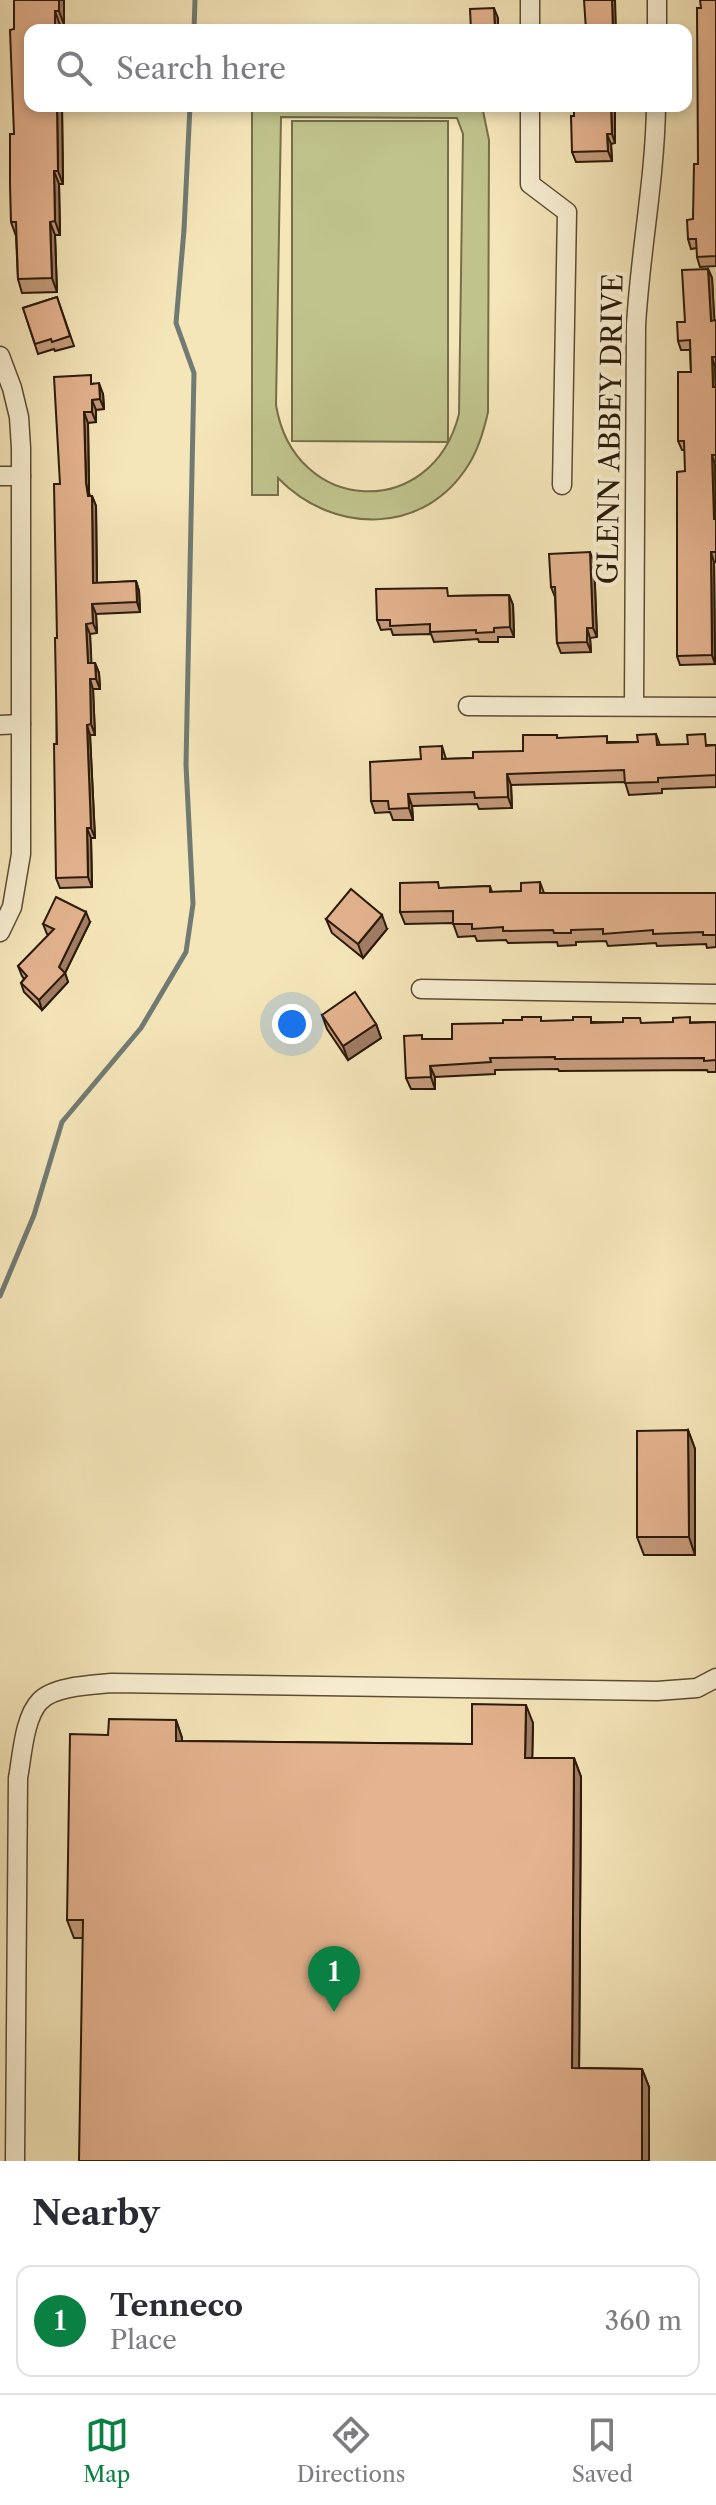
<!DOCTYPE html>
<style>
body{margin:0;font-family:"Libre Caslon Text",serif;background:#f7f7f7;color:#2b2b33}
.you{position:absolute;left:292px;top:1024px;width:28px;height:28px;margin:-20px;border:6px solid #fff;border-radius:50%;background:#1a73e8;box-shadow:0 0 0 12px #1a73e833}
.badge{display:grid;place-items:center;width:52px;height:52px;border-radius:50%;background:#0b8043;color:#fff;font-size:26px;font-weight:700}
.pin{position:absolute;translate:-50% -66px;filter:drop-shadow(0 2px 4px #0008)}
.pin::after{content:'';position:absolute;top:42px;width:28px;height:24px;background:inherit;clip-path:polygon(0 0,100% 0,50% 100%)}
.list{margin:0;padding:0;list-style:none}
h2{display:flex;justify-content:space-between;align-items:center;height:104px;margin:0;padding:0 32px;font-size:34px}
h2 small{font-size:26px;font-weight:400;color:#7c7c81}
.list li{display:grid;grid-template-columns:52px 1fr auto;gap:24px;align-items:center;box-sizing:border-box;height:112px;margin:0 16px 16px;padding:0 16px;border:2px solid #e1e1e2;border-radius:16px}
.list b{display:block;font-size:30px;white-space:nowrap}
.list p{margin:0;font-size:26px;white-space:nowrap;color:#7c7c81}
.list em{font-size:26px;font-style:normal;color:#7c7c81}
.icon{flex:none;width:44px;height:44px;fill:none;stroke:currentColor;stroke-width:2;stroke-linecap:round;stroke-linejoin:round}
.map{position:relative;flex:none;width:716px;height:2161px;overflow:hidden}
.search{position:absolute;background:#fff;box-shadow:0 4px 12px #0003;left:24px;right:24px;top:24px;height:88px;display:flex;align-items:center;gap:20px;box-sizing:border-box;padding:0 28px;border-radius:16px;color:#7c7c81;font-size:30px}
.sheet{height:232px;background:#fff}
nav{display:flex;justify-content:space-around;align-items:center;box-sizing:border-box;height:112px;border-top:2px solid #e1e1e2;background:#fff;font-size:22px;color:#7c7c81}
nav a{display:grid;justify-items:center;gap:4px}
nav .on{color:#0b8043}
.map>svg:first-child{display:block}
.green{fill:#c0c38c;stroke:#756e4a;stroke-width:2;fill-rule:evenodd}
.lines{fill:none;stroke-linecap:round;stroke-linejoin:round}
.stream{stroke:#717b73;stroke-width:5}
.minor-casing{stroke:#5d4c34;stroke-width:21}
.minor{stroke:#f8efd2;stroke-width:18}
.wall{fill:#c49a7b;stroke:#2a1908;stroke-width:2}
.shaded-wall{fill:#a07d64;stroke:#2a1908;stroke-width:2}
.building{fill:#e4b38f;stroke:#2a1908;stroke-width:2}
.labels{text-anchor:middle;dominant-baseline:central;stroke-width:8;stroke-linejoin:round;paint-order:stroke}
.street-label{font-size:28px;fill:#2a1908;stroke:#f8efd2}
</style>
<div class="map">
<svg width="716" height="2161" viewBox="0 0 716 2161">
<rect width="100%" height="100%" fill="#f5e6ba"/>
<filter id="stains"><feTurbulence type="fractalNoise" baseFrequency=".0025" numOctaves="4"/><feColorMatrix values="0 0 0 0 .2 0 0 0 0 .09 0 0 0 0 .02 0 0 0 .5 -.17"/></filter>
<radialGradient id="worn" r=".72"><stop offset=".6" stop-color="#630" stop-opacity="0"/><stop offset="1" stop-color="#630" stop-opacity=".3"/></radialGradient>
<g class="green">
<path d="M252 106H482L489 140 488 412C484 430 479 448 469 464 425 536 333 535 278 478V495H252ZM281 117 457 118 463 134 459 414C432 522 294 515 276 405Z"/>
<polygon points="292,121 448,121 448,442 292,441"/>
</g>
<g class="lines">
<g class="stream">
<polyline points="194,30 195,0"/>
<polyline points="0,1296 34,1215 62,1122 141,1028 186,952 193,904 186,765 194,373 176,323 184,230 190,106"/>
</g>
<defs>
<g id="minor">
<polyline points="530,30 530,0"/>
<polyline points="657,30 657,0"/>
<polyline points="530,106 530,184 567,212 562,485"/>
<polyline points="0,356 12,388 19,417 21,448 21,854 12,907 0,932"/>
<polyline points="0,476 21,476"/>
<polyline points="468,706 716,707"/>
<path d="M634 706 636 326C640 252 655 180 656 106"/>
<polyline points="0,725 21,724"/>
<polyline points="421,989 716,994"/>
<path d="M15 2161 18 1778C22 1757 24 1717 40 1701 54 1686 92 1685 112 1683L657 1691 697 1688 716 1678"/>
</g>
</defs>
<use href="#minor" class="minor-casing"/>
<use href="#minor" class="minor"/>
</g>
<g class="wall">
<polygon points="64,0 64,25 60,25 30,106 62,106 63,184 59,184 60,235 55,235 57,292 22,293 18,279 16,236 11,222 14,134 14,29"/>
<polygon points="716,0 716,266 700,267 697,257 697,248 691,249 688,239 693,219 698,164 701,8"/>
<polygon points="615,106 615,143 611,144 612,161 576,162 572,152 574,116"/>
<polygon points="708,269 712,278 714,320 716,320 716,562 714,562 715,664 680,665 677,656 685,471 685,450 682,450 678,441 691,372 690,350 681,350 678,341"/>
<polygon points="57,297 74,346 55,351 54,349 38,354 23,308"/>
<polygon points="94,384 103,394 104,409 96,410 96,422 88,423 89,493 90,496 92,496 96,506 97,583 136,581 139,591 140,612 96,614 97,633 90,634 91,663 95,663 99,673 100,689 93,689 95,735 90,735 95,838 91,838 92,887 60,888 56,878 57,638 60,484"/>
<polygon points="594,562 597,637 590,638 591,652 561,653 557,643 555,597 551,587"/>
<polygon points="509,595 513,605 514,637 498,637 498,642 479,642 478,639 434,642 431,634 393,635 391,629 381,630 377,620 450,596"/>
<polygon points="656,734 660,745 716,745 716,787 662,789 662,793 629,795 625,782 511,785 512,808 479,809 477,804 412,806 413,820 393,820 390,812 375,813 371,801 421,759 442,746 446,759 473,758 523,751 558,738 609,742 638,742"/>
<polygon points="540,882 544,893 716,893 716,947 707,948 706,944 657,946 656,943 608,946 606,941 576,942 576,945 558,946 557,942 508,943 506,940 477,941 475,936 458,937 453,923 405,924 400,912 441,888 490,886 492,892 521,891"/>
<polygon points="326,919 387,929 363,958 332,933"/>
<polygon points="90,922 65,973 68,982 42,1010 24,992 21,983 24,979 22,976 18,966 49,935 47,934 43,924"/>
<polygon points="322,1015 376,1024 381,1038 348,1060 327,1029"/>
<polygon points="543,1021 642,1023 716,1022 716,1072 708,1072 707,1070 559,1071 558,1069 495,1070 495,1074 435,1077 435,1089 411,1089 406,1078 423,1039 452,1039"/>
<polygon points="688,1430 695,1449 695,1555 644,1555 637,1537"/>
<polygon points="176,1720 182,1738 182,1741 472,1744 533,1723 532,1758 574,1758 581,1777 579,2068 642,2069 649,2087 83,1938 74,1938 67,1920 108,1735"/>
</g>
<g class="shaded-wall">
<polygon points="59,0 64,0 64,25 59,11"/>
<polygon points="612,0 615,0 616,30 613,30"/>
<polygon points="494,8 498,18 498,30 495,30"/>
<polygon points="55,11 60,25 60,30 55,30"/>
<polygon points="57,106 62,106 63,184 58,171"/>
<polygon points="611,106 615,106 615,143 612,134"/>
<polygon points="607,134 611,144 612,161 608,151"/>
<polygon points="54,171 59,184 60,235 55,221"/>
<polygon points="50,222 55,235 57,292 52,278"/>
<polygon points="708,269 712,278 715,330 711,321"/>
<polygon points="712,357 715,367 716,396 713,387"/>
<polygon points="99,383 103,394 104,409 100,399"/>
<polygon points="92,400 96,410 96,422 92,412"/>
<polygon points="84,412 88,423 89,493 92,506 88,496 86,483"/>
<polygon points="712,455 715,464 716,525 714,519"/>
<polygon points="92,496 96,506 97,593 93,583"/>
<polygon points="590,552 594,562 597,637 593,628"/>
<polygon points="711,552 714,562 715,664 712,655"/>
<polygon points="136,581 139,591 140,612 137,602"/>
<polygon points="509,595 513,605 514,637 510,627"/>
<polygon points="92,604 96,614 97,633 93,623"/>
<polygon points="86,624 90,634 92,673 88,663"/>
<polygon points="587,628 590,638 591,652 587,642"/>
<polygon points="95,663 99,673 100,689 96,679"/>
<polygon points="90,679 93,689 95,735 91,724"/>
<polygon points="87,725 90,735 95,838 91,828"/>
<polygon points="507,774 511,785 512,808 508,797"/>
<polygon points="408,794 412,806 413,820 409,808"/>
<polygon points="87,828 91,838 92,887 88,877"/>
<polygon points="86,912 90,922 65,973 68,982 42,1010 39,1000 59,967"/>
<polygon points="382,915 387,929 363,958 358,944"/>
<polygon points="376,1024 381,1038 348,1060 343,1046"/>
<polygon points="430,1066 435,1077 435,1089 431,1077"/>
<polygon points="688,1430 695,1449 695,1555 689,1537"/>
<polygon points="526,1705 533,1723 532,1776 525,1758"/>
<polygon points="176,1720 182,1738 182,1759 176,1741"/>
<polygon points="574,1758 581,1777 579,2086 572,2068"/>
<polygon points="642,2069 649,2087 649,2161 642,2161"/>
</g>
<g class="building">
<polygon points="14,0 59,0 59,11 55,11 55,30 30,30 30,106 57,106 58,171 54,171 55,221 50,222 52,278 18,279 16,222 11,222 10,184 10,134 14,134 10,30 14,29"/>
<polygon points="584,0 612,0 613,30 586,30"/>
<polygon points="700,0 716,0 716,256 697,257 696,239 688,239 687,220 693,219 694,164 698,164 697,8 701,8"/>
<polygon points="494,8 495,30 471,30 470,9"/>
<polygon points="574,106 611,106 612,134 607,134 608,151 572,152 571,116 574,116"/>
<polygon points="708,269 711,321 716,320 716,357 712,357 713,387 716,387 716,455 712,455 714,519 716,519 716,552 711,552 712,655 677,656 677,472 685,471 684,441 678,441 678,372 691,372 690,340 678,341 677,322 685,322 682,270"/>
<polygon points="57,297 70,336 52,342 51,339 35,344 23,308"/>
<polygon points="91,375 91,384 99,383 100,399 92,400 92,412 84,412 86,483 88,496 92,496 93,583 136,581 137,602 92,604 93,623 86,624 88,663 95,663 96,679 90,679 91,724 87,725 91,828 87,828 88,877 56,878 54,744 57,744 55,638 57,638 54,484 60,484 54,377"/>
<polygon points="590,552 593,628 587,628 587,642 557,643 555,587 551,587 549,554"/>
<polygon points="447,588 448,596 509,595 510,627 494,628 494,632 476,633 476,630 430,632 430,624 390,626 390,620 377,620 376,589"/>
<polygon points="656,734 657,745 688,744 687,735 705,734 706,746 716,745 716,775 658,778 658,782 625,783 624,770 507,774 508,797 475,798 474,792 408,794 409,808 389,809 388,801 371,801 370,762 421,759 420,747 442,746 442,759 473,758 473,752 523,751 523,735 557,735 557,738 607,736 607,743 638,742 637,735"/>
<polygon points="438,882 439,888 490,886 490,892 521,891 521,883 540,882 540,893 716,893 716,935 703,935 703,932 653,934 653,930 603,934 603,929 571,930 571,933 554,933 553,930 503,931 503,927 472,929 472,924 453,924 453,911 400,912 400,883"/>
<polygon points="351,889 382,915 358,944 326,919"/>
<polygon points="56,897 86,912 59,967 65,973 39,1000 21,983 27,976 18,966 54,929 43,924"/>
<polygon points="355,992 376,1024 343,1046 322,1015"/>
<polygon points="522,1017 541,1017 541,1021 573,1020 573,1017 591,1017 591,1023 623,1022 623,1018 640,1018 641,1023 673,1022 673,1018 690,1017 690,1023 716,1022 716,1060 704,1061 704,1058 555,1059 555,1057 490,1058 491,1062 430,1066 431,1077 406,1078 404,1036 422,1035 422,1039 452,1039 452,1024 503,1023 503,1020 522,1020"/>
<polygon points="688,1430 689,1537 637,1537 637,1431"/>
<polygon points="472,1704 526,1705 525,1758 574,1758 572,2068 642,2069 642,2161 79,2161 83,1920 67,1920 70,1734 108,1735 109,1719 176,1720 176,1741 472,1744"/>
</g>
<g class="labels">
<g class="street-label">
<text transform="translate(610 429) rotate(-89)">GLENN ABBEY DRIVE</text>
</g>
</g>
<rect width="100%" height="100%" filter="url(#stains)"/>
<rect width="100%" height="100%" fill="url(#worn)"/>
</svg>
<div class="you"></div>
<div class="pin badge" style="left:334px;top:2012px">1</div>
<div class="search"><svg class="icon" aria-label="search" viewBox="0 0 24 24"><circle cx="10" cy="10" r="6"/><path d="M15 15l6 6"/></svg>Search here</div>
</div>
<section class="sheet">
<h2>Nearby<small></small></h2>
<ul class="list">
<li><span class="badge">1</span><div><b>Tenneco</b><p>Place</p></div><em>360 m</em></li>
</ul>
</section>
<nav>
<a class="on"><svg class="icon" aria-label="map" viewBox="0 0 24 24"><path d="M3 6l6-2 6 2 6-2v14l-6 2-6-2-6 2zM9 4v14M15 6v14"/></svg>Map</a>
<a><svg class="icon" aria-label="directions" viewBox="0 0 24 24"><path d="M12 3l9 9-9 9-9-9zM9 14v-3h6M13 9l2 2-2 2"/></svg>Directions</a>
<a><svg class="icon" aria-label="saved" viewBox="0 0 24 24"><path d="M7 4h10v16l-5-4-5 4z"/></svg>Saved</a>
</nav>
